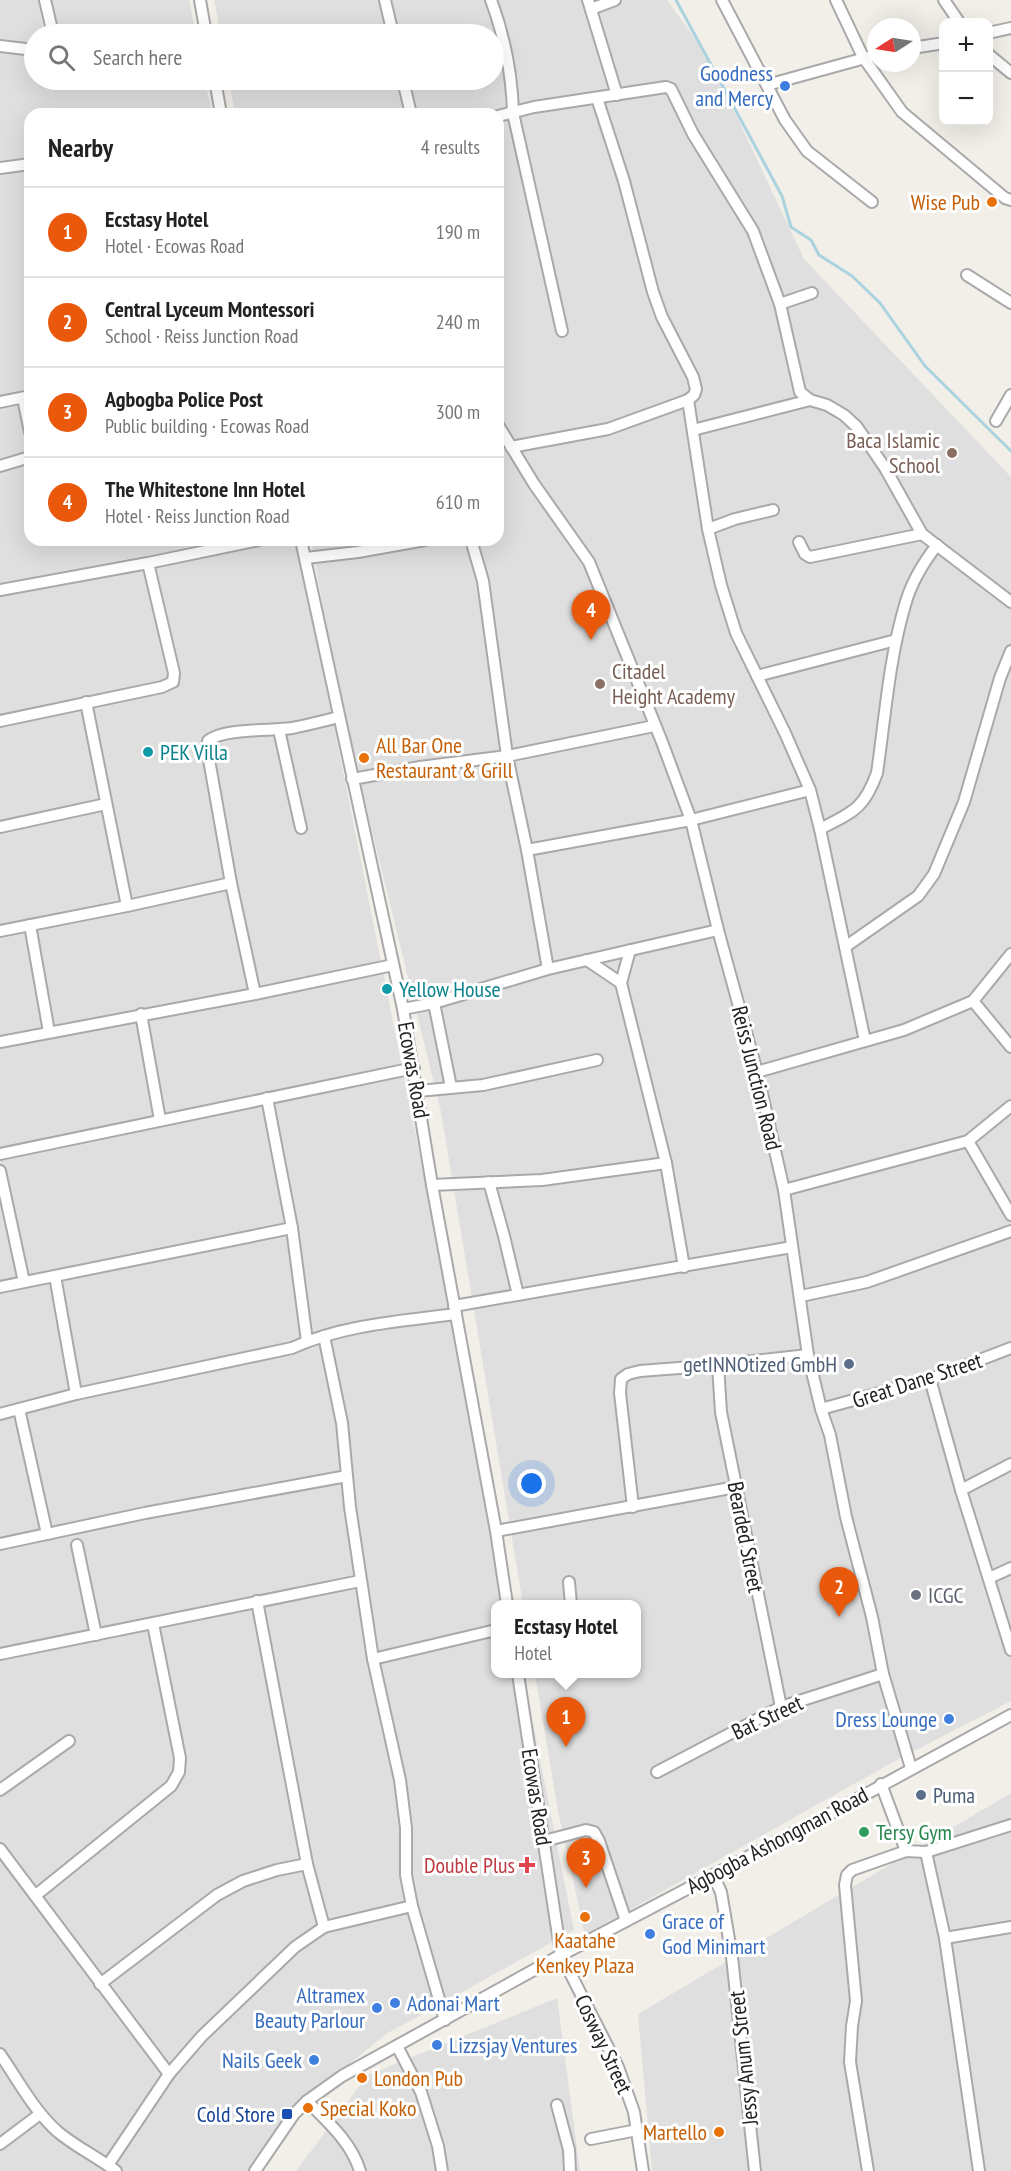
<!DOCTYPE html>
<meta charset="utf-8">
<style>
body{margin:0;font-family:"PT Sans Narrow",sans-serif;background:#f6f6f6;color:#222}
.controls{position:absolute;right:18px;top:18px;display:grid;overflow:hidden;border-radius:12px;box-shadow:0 6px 24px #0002}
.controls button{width:54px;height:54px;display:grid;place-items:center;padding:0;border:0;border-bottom:2px solid #e0e0e0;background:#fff;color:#222;font:30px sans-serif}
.compass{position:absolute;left:867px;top:18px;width:54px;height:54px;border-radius:50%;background:#fff;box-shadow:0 6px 24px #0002;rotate:258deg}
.you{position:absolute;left:532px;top:1484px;width:21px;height:21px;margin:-15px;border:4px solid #fff;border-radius:50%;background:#1a73e8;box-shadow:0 0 0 9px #1a73e833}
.badge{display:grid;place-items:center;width:39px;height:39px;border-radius:50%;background:#ea580c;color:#fff;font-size:20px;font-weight:700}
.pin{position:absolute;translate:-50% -50px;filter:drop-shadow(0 2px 3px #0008)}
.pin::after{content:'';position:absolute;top:32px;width:21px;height:18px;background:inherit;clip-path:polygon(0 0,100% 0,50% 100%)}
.popup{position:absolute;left:491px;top:1600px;width:150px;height:78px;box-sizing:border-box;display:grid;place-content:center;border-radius:12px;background:#fff;filter:drop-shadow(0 2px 4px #0005);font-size:20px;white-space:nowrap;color:#767676}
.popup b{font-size:22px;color:#222}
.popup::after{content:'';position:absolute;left:50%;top:100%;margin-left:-12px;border:12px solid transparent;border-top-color:#fff}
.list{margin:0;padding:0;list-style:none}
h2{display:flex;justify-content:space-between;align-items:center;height:78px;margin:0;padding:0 24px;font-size:26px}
h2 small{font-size:20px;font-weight:400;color:#767676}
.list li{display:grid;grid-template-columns:39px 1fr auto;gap:18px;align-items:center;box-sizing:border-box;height:90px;padding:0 24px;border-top:2px solid #e0e0e0}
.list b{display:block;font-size:22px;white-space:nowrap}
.list p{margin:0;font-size:20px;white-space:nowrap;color:#767676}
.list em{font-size:20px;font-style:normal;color:#767676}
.icon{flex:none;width:33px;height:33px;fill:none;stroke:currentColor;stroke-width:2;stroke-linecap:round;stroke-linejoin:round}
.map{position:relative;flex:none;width:1011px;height:2171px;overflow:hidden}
.search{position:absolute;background:#fff;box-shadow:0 6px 24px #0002;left:24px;top:24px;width:480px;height:66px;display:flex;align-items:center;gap:15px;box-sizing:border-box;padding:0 21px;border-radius:33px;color:#767676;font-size:22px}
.panel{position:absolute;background:#fff;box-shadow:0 6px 24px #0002;left:24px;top:108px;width:480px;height:438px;border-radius:18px}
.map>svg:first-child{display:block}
.residential{fill:#e0dfdf}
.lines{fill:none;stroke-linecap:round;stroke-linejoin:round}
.stream{stroke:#aad3df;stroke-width:3}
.minor-casing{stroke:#a9a9a9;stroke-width:14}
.minor{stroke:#fff;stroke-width:10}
.shop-dot{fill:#3f7fe0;stroke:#fff;stroke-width:2}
.food-dot{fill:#e8710a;stroke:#fff;stroke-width:2}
.education-dot{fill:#8d6e63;stroke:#fff;stroke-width:2}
.culture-dot{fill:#0f9aa8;stroke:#fff;stroke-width:2}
.service-dot{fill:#5c6f8a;stroke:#fff;stroke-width:2}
.worship-dot{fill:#6b7280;stroke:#fff;stroke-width:2}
.leisure-dot{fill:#2e9e5b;stroke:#fff;stroke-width:2}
.health-dot{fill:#e0444e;stroke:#fff;stroke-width:2}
.transit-dot{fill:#1a4fb4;stroke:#fff;stroke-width:2}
.labels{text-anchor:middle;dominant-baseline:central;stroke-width:6;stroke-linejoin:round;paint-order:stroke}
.shop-label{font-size:22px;fill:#366cbe;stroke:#fff;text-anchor:end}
.food-label{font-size:22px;fill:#c56008;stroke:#fff;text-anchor:start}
.education-label{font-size:22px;fill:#785e54;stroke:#fff;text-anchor:end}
.culture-label{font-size:22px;fill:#0d838f;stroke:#fff;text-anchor:start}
.street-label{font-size:22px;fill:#222;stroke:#fff}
.service-label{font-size:22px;fill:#4e5e75;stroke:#fff;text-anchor:end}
.worship-label{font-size:22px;fill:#5b616d;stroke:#fff;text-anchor:start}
.leisure-label{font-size:22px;fill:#27864d;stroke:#fff;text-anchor:start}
.health-label{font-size:22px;fill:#be3a42;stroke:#fff;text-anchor:end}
.transit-label{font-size:22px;fill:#164399;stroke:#fff;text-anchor:end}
</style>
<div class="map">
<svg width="1011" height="2171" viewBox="0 0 1011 2171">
<rect width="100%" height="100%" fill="#f2efe9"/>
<g class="residential">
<polygon points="0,0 189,0 196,34 34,34 34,80 205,80 212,114 30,114 30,540 297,540 509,1604 496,1604 496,1674 523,1674 574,1930 386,2034 309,2097 252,2171 0,2171"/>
<polygon points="214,0 667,0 709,58 804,259 1011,477 1011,1701 893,1762 585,1935 558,1811 535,1674 636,1674 636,1604 523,1604 441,1112 337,688 311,540 498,540 498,114 235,114 229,80 494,80 494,34 221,34"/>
<polygon points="1011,1793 1011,2171 652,2171 638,2014"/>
<polygon points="557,1998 580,2171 296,2171 368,2075"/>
</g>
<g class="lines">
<polyline class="stream" points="676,0 782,196 791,227 811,240 819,255 852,276 880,303 925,366 1011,451"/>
<defs>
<g id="minor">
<polyline points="45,0 53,34"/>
<polyline points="200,0 206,34"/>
<polyline points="385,0 393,34"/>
<path d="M491 0C504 35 512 76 513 113L562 331"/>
<polyline points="588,0 617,95"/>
<polyline points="722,0 785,120 807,151 872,202"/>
<polyline points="836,0 863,57 902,112 1005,198 1011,200"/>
<polyline points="944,0 959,22"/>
<polyline points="591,9 615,0"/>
<polyline points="988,33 1011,28"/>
<polyline points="186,34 206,31"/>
<polyline points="0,46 34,50"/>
<polyline points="912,48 944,43"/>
<polyline points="988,54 1011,73"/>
<polyline points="215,80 221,114"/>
<polyline points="403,80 411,114"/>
<polyline points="767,85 876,55"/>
<polyline points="498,116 534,107 666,87 671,89 693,134 753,231 780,304 800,392 810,400 827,405 844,415 857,427 885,468 922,534 1011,602"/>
<polyline points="0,168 30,164"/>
<polyline points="967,275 1011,303"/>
<polyline points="780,304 812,293"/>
<polyline points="23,398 30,432"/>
<polyline points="688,400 708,529 721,585 736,633 785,733 810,790 820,829 865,1041"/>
<polyline points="0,402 30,396"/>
<polyline points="996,421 1011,395"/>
<polyline points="498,425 534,484 589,562 662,742 691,820 718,930 757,1072 784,1190 808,1355 821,1409 830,1435 846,1517 872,1617 883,1674 911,1768"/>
<polyline points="693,430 810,400"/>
<polyline points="511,447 608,429 688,400 694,395 696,389 693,377 662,317 653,292 624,181 597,98"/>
<polyline points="0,466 30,457"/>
<polyline points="708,529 735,519 773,510"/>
<polyline points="301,540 403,1009 432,1185 496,1531 507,1604"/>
<polyline points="469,540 472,543 483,581 507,756 527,850 548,969"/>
<polyline points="799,542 805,554 810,557 922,534"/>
<polyline points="306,558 358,552 425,540"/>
<polyline points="0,590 148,563 259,540"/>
<polyline points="757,676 896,640"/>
<polyline points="86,702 127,906"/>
<polyline points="0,721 162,687 173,682 174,673 148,563"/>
<polyline points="279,730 301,828"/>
<polyline points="352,779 420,767 507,756 654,726"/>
<polyline points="0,827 106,804"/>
<path d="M820 829C853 812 864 809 877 773 885 718 889 659 905 605 911 583 923 563 937 545"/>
<polyline points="527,850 691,820 810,790"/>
<polyline points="30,925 49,1032"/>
<polyline points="0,931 127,906 231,883"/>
<polyline points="845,947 918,896 934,874 964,802 1000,678 1011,651"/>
<polyline points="630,950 621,983 666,1163 684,1267"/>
<polyline points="587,960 621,983"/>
<path d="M255 994 231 883 208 754V741C222 728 272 731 292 728 308 725 323 721 339 717"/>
<polyline points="973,1001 1011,1047"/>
<polyline points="434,1003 451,1087"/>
<polyline points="403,1009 434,1003 548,969 718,930"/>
<polyline points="141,1014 160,1120"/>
<polyline points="0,1042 255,994 393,965"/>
<polyline points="757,1072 904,1030 973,1001 1011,954"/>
<polyline points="418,1091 483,1085 597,1060"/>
<polyline points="267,1098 292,1228 307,1341"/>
<polyline points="968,1141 1011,1215"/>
<polyline points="0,1154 414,1068"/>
<polyline points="0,1171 24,1282"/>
<polyline points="489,1182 504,1236 518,1295"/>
<polyline points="432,1185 542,1180 666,1163"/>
<polyline points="784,1190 968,1141 1011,1106"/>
<polyline points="55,1276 76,1394"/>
<polyline points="0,1287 292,1228"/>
<polyline points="801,1296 867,1282 1011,1231"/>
<polyline points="454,1306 792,1247"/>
<polyline points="324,1336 342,1423 350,1507 373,1659 400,1780 406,1828 406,1875 412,1906 445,2020"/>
<polyline points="718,1365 721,1412 781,1707"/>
<polyline points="930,1379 961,1490 1011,1650"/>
<polyline points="19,1409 47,1534"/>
<polyline points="821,1409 930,1379 1011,1348"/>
<path d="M0 1414 76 1394 292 1348C342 1325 401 1321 456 1314"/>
<polyline points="961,1490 1011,1464"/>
<polyline points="633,1507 620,1393 621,1379 628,1374 640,1371 718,1365 808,1355"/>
<polyline points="496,1531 736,1487"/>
<polyline points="0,1544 145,1513 347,1476"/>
<polyline points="77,1545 96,1635"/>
<polyline points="989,1578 1011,1568"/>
<polyline points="569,1582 571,1604"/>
<polyline points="257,1601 307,1864 324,1927 412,1906"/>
<polyline points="0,1654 360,1581"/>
<polyline points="373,1659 496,1630"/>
<polyline points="518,1674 561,1955 618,2067 634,2112 643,2171"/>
<polyline points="657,1772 781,1707 883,1674"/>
<polyline points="881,1784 906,1851"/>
<polyline points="0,1790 69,1741"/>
<polyline points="544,1841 586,1830 594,1832 599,1841 626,1921"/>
<polyline points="0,1849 169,2074"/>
<polyline points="926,1852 945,1938 979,2171"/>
<polyline points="713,1875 721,1892 732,1957 755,2171"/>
<polyline points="36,1895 171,1786 179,1772 180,1758 153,1624"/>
<polyline points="945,1938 1011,1927"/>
<polyline points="100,1984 217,1895 243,1881 277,1870 307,1864"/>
<polyline points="397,2046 421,2092 438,2146 442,2171"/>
<path d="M0 2054C18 2080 34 2111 58 2132 76 2147 97 2157 116 2171"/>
<path d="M307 2101C328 2122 351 2142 360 2171"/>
<polyline points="557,2105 569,2150 570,2171"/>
<polyline points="591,2139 637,2130"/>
<polyline points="0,2144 40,2114"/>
<polyline points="108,2165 169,2074 202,2036 295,1947 324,1927"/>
<polyline points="255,2171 294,2114 307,2101 342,2076 561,1955 824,1817 1011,1715"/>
<polyline points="868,2171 850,2062 852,2026 856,2001 845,1885 847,1875 852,1870 906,1851 926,1852 1011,1825"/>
</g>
</defs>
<use href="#minor" class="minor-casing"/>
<use href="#minor" class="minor"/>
</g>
<g class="shop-dot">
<circle cx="785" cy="86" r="6"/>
<circle cx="949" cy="1719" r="6"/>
<circle cx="650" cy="1934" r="6"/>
<circle cx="395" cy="2003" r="6"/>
<circle cx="377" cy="2008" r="6"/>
<circle cx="437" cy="2045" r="6"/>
<circle cx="314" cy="2060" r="6"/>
</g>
<g class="food-dot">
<circle cx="992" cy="202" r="6"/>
<circle cx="364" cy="758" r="6"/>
<circle cx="585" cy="1917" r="6"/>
<circle cx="362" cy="2078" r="6"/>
<circle cx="308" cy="2108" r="6"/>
<circle cx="719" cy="2132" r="6"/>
</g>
<g class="education-dot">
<circle cx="952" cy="453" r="6"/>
<circle cx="600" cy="684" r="6"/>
</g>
<g class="culture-dot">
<circle cx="148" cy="752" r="6"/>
<circle cx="387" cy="989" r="6"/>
</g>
<g class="service-dot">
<circle cx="849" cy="1364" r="6"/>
<circle cx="921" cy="1795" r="6"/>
</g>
<circle class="worship-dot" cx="916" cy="1595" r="6"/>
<circle class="leisure-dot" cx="864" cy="1832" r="6"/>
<path class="health-dot" d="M524 1856h6v6h6v6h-6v6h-6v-6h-6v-6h6z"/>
<rect class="transit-dot" x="281" y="2108" width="12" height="12" rx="3"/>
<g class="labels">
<g class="shop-label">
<text x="773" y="73">Goodness<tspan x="773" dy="25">and Mercy</tspan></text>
<text x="937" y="1719">Dress Lounge</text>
<text x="662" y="1921" text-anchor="start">Grace of<tspan x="662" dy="25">God Minimart</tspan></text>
<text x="365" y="1995">Altramex<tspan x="365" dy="25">Beauty Parlour</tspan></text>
<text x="407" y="2003" text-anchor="start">Adonai Mart</text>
<text x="449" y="2045" text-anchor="start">Lizzsjay Ventures</text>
<text x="302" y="2060">Nails Geek</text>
</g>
<g class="food-label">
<text x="980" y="202" text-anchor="end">Wise Pub</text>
<text x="376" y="745">All Bar One<tspan x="376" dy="25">Restaurant &amp; Grill</tspan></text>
<text x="585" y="1940" text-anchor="middle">Kaatahe<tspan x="585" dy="25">Kenkey Plaza</tspan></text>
<text x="374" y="2078">London Pub</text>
<text x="320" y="2108">Special Koko</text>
<text x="707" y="2132" text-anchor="end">Martello</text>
</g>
<g class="education-label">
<text x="940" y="440">Baca Islamic<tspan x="940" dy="25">School</tspan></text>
<text x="612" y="671" text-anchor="start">Citadel<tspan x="612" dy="25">Height Academy</tspan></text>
</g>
<g class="culture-label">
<text x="160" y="752">PEK Villa</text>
<text x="399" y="989">Yellow House</text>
</g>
<g class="street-label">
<text transform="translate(414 1070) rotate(80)">Ecowas Road</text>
<text transform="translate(757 1078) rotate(76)">Reiss Junction Road</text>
<text transform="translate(917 1380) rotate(-18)">Great Dane Street</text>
<text transform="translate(746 1537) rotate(79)">Bearded Street</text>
<text transform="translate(767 1717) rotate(-25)">Bat Street</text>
<text transform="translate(537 1797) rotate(81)">Ecowas Road</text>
<text transform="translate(777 1840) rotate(-28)">Agbogba Ashongman Road</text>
<text transform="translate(604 2044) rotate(65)">Cosway Street</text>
<text transform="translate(743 2058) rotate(-96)">Jessy Anum Street</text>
</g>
<g class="service-label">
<text x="837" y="1364">getINNOtized GmbH</text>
<text x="933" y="1795" text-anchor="start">Puma</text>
</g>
<g class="worship-label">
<text x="928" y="1595">ICGC</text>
</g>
<g class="leisure-label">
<text x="876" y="1832">Tersy Gym</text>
</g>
<g class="health-label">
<text x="515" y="1865">Double Plus</text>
</g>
<g class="transit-label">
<text x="275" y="2114">Cold Store</text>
</g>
</g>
</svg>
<div class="controls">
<button>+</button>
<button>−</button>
</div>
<svg class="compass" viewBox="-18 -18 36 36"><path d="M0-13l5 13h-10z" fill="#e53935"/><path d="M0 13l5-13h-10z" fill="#767676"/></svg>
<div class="you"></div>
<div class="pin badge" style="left:566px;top:1747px">1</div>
<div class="popup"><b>Ecstasy Hotel</b>Hotel</div>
<div class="pin badge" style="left:839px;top:1617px">2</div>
<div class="pin badge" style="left:586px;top:1888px">3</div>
<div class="pin badge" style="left:591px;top:640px">4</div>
<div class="search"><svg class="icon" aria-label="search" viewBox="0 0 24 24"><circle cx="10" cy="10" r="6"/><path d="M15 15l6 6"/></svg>Search here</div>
<section class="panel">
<h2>Nearby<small>4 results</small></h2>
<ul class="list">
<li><span class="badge">1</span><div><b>Ecstasy Hotel</b><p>Hotel · Ecowas Road</p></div><em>190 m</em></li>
<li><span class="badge">2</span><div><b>Central Lyceum Montessori</b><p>School · Reiss Junction Road</p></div><em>240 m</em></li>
<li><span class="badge">3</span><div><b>Agbogba Police Post</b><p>Public building · Ecowas Road</p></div><em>300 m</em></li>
<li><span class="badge">4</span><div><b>The Whitestone Inn Hotel</b><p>Hotel · Reiss Junction Road</p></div><em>610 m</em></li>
</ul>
</section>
</div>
